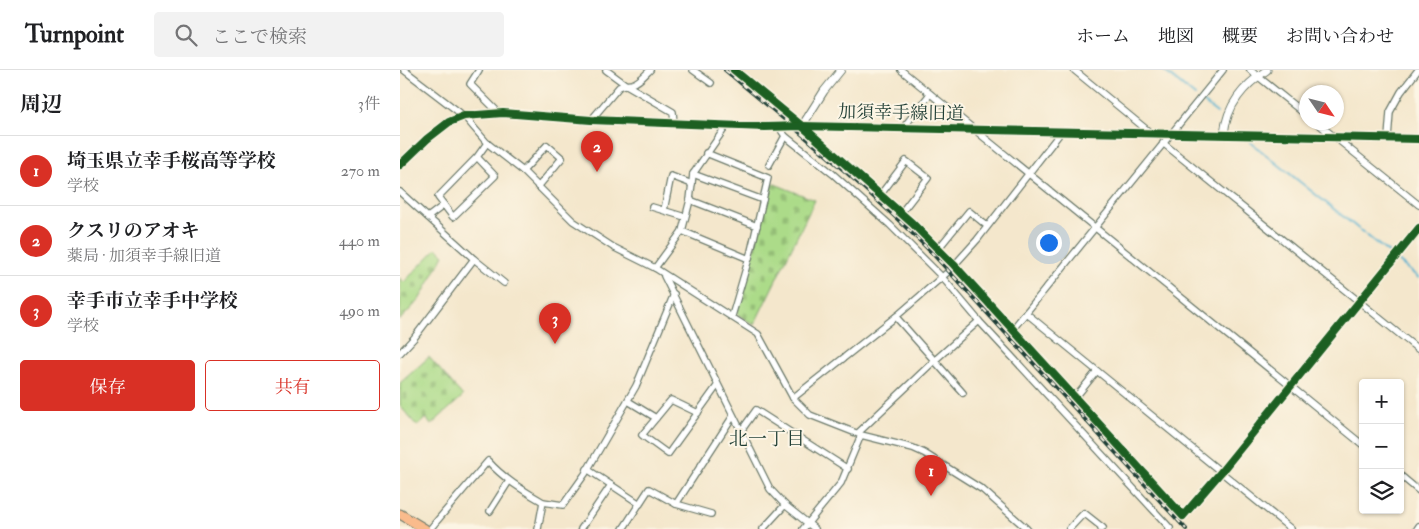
<!DOCTYPE html>
<html lang="ja">
<meta charset="utf-8">
<style>
body{margin:0;font-family:"IM FELL Double Pica","Noto Serif JP",serif;background:#f2f2f2;color:#202124}
.controls{position:absolute;right:15px;bottom:15px;display:grid;overflow:hidden;border-radius:5px;box-shadow:0 1px 4px #0004}
.controls button{width:45px;height:45px;display:grid;place-items:center;padding:0;border:0;border-bottom:1px solid #e0e0e0;background:#fff;color:#202124;font:25px sans-serif}
.compass{position:absolute;left:899px;top:15px;width:45px;height:45px;border-radius:50%;background:#fff;box-shadow:0 1px 4px #0004;rotate:125deg}
.you{position:absolute;left:648px;top:172px;width:18px;height:18px;margin:-12px;border:4px solid #fff;border-radius:50%;background:#1a73e8;box-shadow:0 0 0 8px #1a73e833}
.badge{display:grid;place-items:center;width:32px;height:32px;border-radius:50%;background:#d93025;color:#fff;font-size:16px;font-weight:700}
.pin{position:absolute;translate:-50% -41px;filter:drop-shadow(0 1px 2px #0008)}
.pin::after{content:'';position:absolute;top:26px;width:18px;height:15px;background:inherit;clip-path:polygon(0 0,100% 0,50% 100%)}
.list{margin:0;padding:0;list-style:none}
h2{display:flex;justify-content:space-between;align-items:center;height:65px;margin:0;padding:0 20px;font-size:21px}
h2 small{font-size:16px;font-weight:400;color:#757577}
.list li{display:grid;grid-template-columns:32px 1fr auto;gap:15px;align-items:center;box-sizing:border-box;height:70px;padding:0 20px;border-top:1px solid #e0e0e0}
.list b{display:block;font-size:19px;white-space:nowrap}
.list p{margin:0;font-size:16px;white-space:nowrap;color:#757577}
.list em{font-size:16px;font-style:normal;color:#757577}
.actions{display:flex;gap:10px;padding:15px 20px}
.actions a{flex:1;padding:11px 0;border:1px solid #d93025;border-radius:5px;text-align:center;font-size:18px;color:#d93025}
.actions .main{background:#d93025;color:#fff}
.icon{flex:none;width:28px;height:28px;fill:none;stroke:currentColor;stroke-width:2;stroke-linecap:round;stroke-linejoin:round}
.map{position:relative;flex:none;width:1019px;height:459px;overflow:hidden}
header{display:flex;align-items:center;gap:30px;box-sizing:border-box;height:70px;padding:0 25px;background:#fff;border-bottom:1px solid #e0e0e0}
header strong{font-size:24px}
nav{display:flex;gap:28px;margin-inline-start:auto;font-size:18px}
.search{width:350px;height:45px;background:#f2f2f2;display:flex;align-items:center;gap:12px;box-sizing:border-box;padding:0 18px;border-radius:5px;color:#757577;font-size:19px}
main{display:flex}
aside{flex:1;background:#fff}
.map>svg:first-child{display:block}
.cemetery{fill:url(#cemetery-stones);stroke:#668c5e}
.lines{fill:none;stroke-linecap:round;stroke-linejoin:round}
.stream{stroke:#51b1d0;stroke-width:2}
.minor-casing{stroke:#6a7869;stroke-width:8}
.tertiary-casing{stroke:#6a7869;stroke-width:9}
.primary-casing{stroke:#6a7869;stroke-width:11}
.minor{stroke:#fff;stroke-width:5.5}
.tertiary{stroke:#fff;stroke-width:7}
.primary{stroke:#fabb8c;stroke-width:9}
.rail-casing{stroke:#1f3d34;stroke-width:4}
.rail{stroke:#fcf5e5;stroke-width:2;stroke-dasharray:5.5;stroke-linecap:butt}
.cycleway-casing{stroke:#fcf5e5;stroke-width:11}
.cycleway{stroke:#1b5e20;stroke-width:8}
.labels{text-anchor:middle;dominant-baseline:central;stroke-width:4;stroke-linejoin:round;paint-order:stroke}
.street-label{font-size:18px;fill:#1f3d34;stroke:#fcf5e5}
.neighbourhood-label{font-size:19px;fill:#1f3d34;stroke:#fcf5e5}
</style>
<header>
<strong>Turnpoint</strong>
<div class="search"><svg class="icon" aria-label="search" viewBox="0 0 24 24"><circle cx="10" cy="10" r="6"/><path d="M15 15l6 6"/></svg>ここで検索</div>
<nav><a>ホーム</a><a>地図</a><a>概要</a><a>お問い合わせ</a></nav>
</header>
<main>
<aside>
<h2>周辺<small>3件</small></h2>
<ul class="list">
<li><span class="badge">1</span><div><b>埼玉県立幸手桜高等学校</b><p>学校</p></div><em>270 m</em></li>
<li><span class="badge">2</span><div><b>クスリのアオキ</b><p>薬局 · 加須幸手線旧道</p></div><em>440 m</em></li>
<li><span class="badge">3</span><div><b>幸手市立幸手中学校</b><p>学校</p></div><em>490 m</em></li>
</ul>
<div class="actions"><a class="main">保存</a><a>共有</a></div>
</aside>
<div class="map">
<svg width="1019" height="459" viewBox="0 0 1019 459">
<defs>
<pattern id="cemetery-stones" width="16" height="16" patternUnits="userSpaceOnUse" patternTransform="scale(1.25)"><rect width="16" height="16" fill="#acdb89"/><path d="M2 7V4a2 2 0 0 1 4 0v3zM10 15v-3a2 2 0 0 1 4 0v3z" fill="#94bd77"/></pattern>
</defs>
<rect width="100%" height="100%" fill="#fcf5e5"/>
<filter id="ink" filterUnits="userSpaceOnUse"><feTurbulence type="fractalNoise" baseFrequency=".02" numOctaves="2"/><feDisplacementMap in="SourceGraphic" scale="10" xChannelSelector="R" yChannelSelector="G"/><feConvolveMatrix kernelMatrix="1 2 1 2 8 2 1 2 1" color-interpolation-filters="sRGB"/></filter>
<filter id="wash" filterUnits="userSpaceOnUse"><feTurbulence type="fractalNoise" baseFrequency=".0096" numOctaves="4" result="noise"/><feDisplacementMap in="SourceGraphic" scale="20" xChannelSelector="R" yChannelSelector="G"/><feGaussianBlur stdDeviation="1.12" result="paint"/><feColorMatrix in="noise" values="0 0 0 0 0 0 0 0 0 0 0 0 0 0 0 0 0 1.4 0 .05"/><feComposite in="paint" operator="in"/></filter>
<g filter="url(#wash)">
<rect width="100%" height="100%" fill="#f4e7cc"/>
<g class="cemetery">
<polygon points="372,113 415,130 354,255 337,244"/>
<polygon points="37,178 44,185 19,230 0,250 0,208 4,212"/>
<polygon points="29,287 63,326 31,355 26,348 17,356 0,336 0,313"/>
</g>
<g class="lines">
<g class="stream">
<polyline points="763,0 795,26"/>
<polyline points="803,32 817,43"/>
<polyline points="850,72 990,184"/>
<polyline points="998,191 1019,208"/>
</g>
</g>
</g>
<g filter="url(#ink)">
<g class="lines">
<defs>
<g id="minor">
<polyline points="4,0 64,46 87,73 123,101 173,151 213,177 255,198 358,264 393,328 410,345 461,365 513,378 524,383 583,420 627,459"/>
<polyline points="79,0 70,14 100,44"/>
<polyline points="206,0 225,14 273,42 274,53"/>
<polyline points="293,0 311,13"/>
<polyline points="334,0 402,56 512,153 554,195 783,446 821,402 1019,158"/>
<polyline points="501,0 963,375"/>
<polyline points="674,0 752,64"/>
<polyline points="850,0 906,45"/>
<path d="M191 50 219 17C225 14 226 15 232 14 239 12 245 5 250 0"/>
<polyline points="916,52 1019,135"/>
<polyline points="503,58 530,24"/>
<polyline points="385,66 433,104 490,155 542,207 579,251 770,458 769,459"/>
<polyline points="988,68 990,42 1001,22 1018,0"/>
<polyline points="763,73 1019,280"/>
<polyline points="306,83 368,108 351,181 332,246"/>
<polyline points="77,87 95,106 53,147 38,127 77,87 87,73"/>
<polyline points="369,95 385,66 379,57"/>
<polyline points="123,101 147,75 162,88 138,117"/>
<polyline points="293,104 363,130"/>
<polyline points="0,122 74,189 14,268 0,283"/>
<polyline points="481,124 506,91 528,108 501,143"/>
<polyline points="290,130 357,156"/>
<polyline points="252,137 285,147"/>
<polyline points="264,140 271,106 292,114"/>
<polyline points="28,147 44,135"/>
<polyline points="282,161 349,189"/>
<polyline points="538,179 569,141 587,156"/>
<polyline points="74,189 104,213"/>
<polyline points="255,198 282,161 290,130 293,104 327,55"/>
<polyline points="264,206 370,419 385,435 415,459"/>
<polyline points="626,243 891,459"/>
<polyline points="496,247 563,323"/>
<polyline points="612,260 823,0"/>
<polyline points="393,328 498,245 549,201 577,170 661,62"/>
<polyline points="675,328 697,301"/>
<polyline points="228,331 256,348"/>
<polyline points="298,343 271,330 242,365 268,384 317,316"/>
<polyline points="341,361 356,340 448,399"/>
<polyline points="458,363 534,291 579,251"/>
<polyline points="187,399 240,434"/>
<polyline points="1000,405 1019,421"/>
<polyline points="143,432 163,435 185,404 236,316 274,224"/>
<polyline points="276,434 333,346"/>
<polyline points="90,441 109,411"/>
<path d="M30 459 88 391C104 409 123 420 143 432L138 459"/>
<polyline points="181,459 211,415"/>
<polyline points="223,459 249,419 276,434 311,444"/>
<polyline points="363,459 385,435"/>
<polyline points="403,459 441,413 461,365"/>
<polyline points="669,459 684,443 703,458 701,459"/>
<polyline points="1017,459 1019,456"/>
</g>
<g id="tertiary">
<polyline points="402,56 424,21 441,0"/>
<path d="M824 64C827 35 843 16 867 0"/>
<polyline points="0,95 27,69 49,52 64,46 103,43 191,50 365,57 402,56 1019,69"/>
</g>
<polyline id="primary" points="0,444 25,459"/>
</defs>
<use href="#minor" class="minor-casing"/>
<use href="#tertiary" class="tertiary-casing"/>
<use href="#primary" class="primary-casing"/>
<use href="#minor" class="minor"/>
<use href="#tertiary" class="tertiary"/>
<use href="#primary" class="primary"/>
<defs>
<path id="rail" d="M325 0C396 59 467 117 532 183L786 459"/>
</defs>
<use href="#rail" class="rail-casing"/>
<use href="#rail" class="rail"/>
<defs>
<g id="cycleway">
<polyline points="334,0 402,56 512,153 554,195 783,446 821,402 1019,158"/>
<polyline points="0,95 27,69 49,52 64,46 103,43 191,50 365,57 402,56 1019,69"/>
</g>
</defs>
<use href="#cycleway" class="cycleway-casing"/>
<use href="#cycleway" class="cycleway"/>
</g>
</g>
<g class="labels">
<g class="street-label">
<text transform="translate(501 43) rotate(1)">加須幸手線旧道</text>
</g>
<g class="neighbourhood-label">
<text x="367" y="369">北一丁目</text>
</g>
</g>
</svg>
<div class="controls">
<button>+</button>
<button>−</button>
<button><svg class="icon" aria-label="layers" viewBox="0 0 24 24"><path d="M12 4l9 5-9 5-9-5zM3 14l9 5 9-5"/></svg></button>
</div>
<svg class="compass" viewBox="-18 -18 36 36"><path d="M0-13l5 13h-10z" fill="#e53935"/><path d="M0 13l5-13h-10z" fill="#757577"/></svg>
<div class="you"></div>
<div class="pin badge" style="left:531px;top:426px">1</div>
<div class="pin badge" style="left:197px;top:102px">2</div>
<div class="pin badge" style="left:155px;top:274px">3</div>
</div>
</main>
